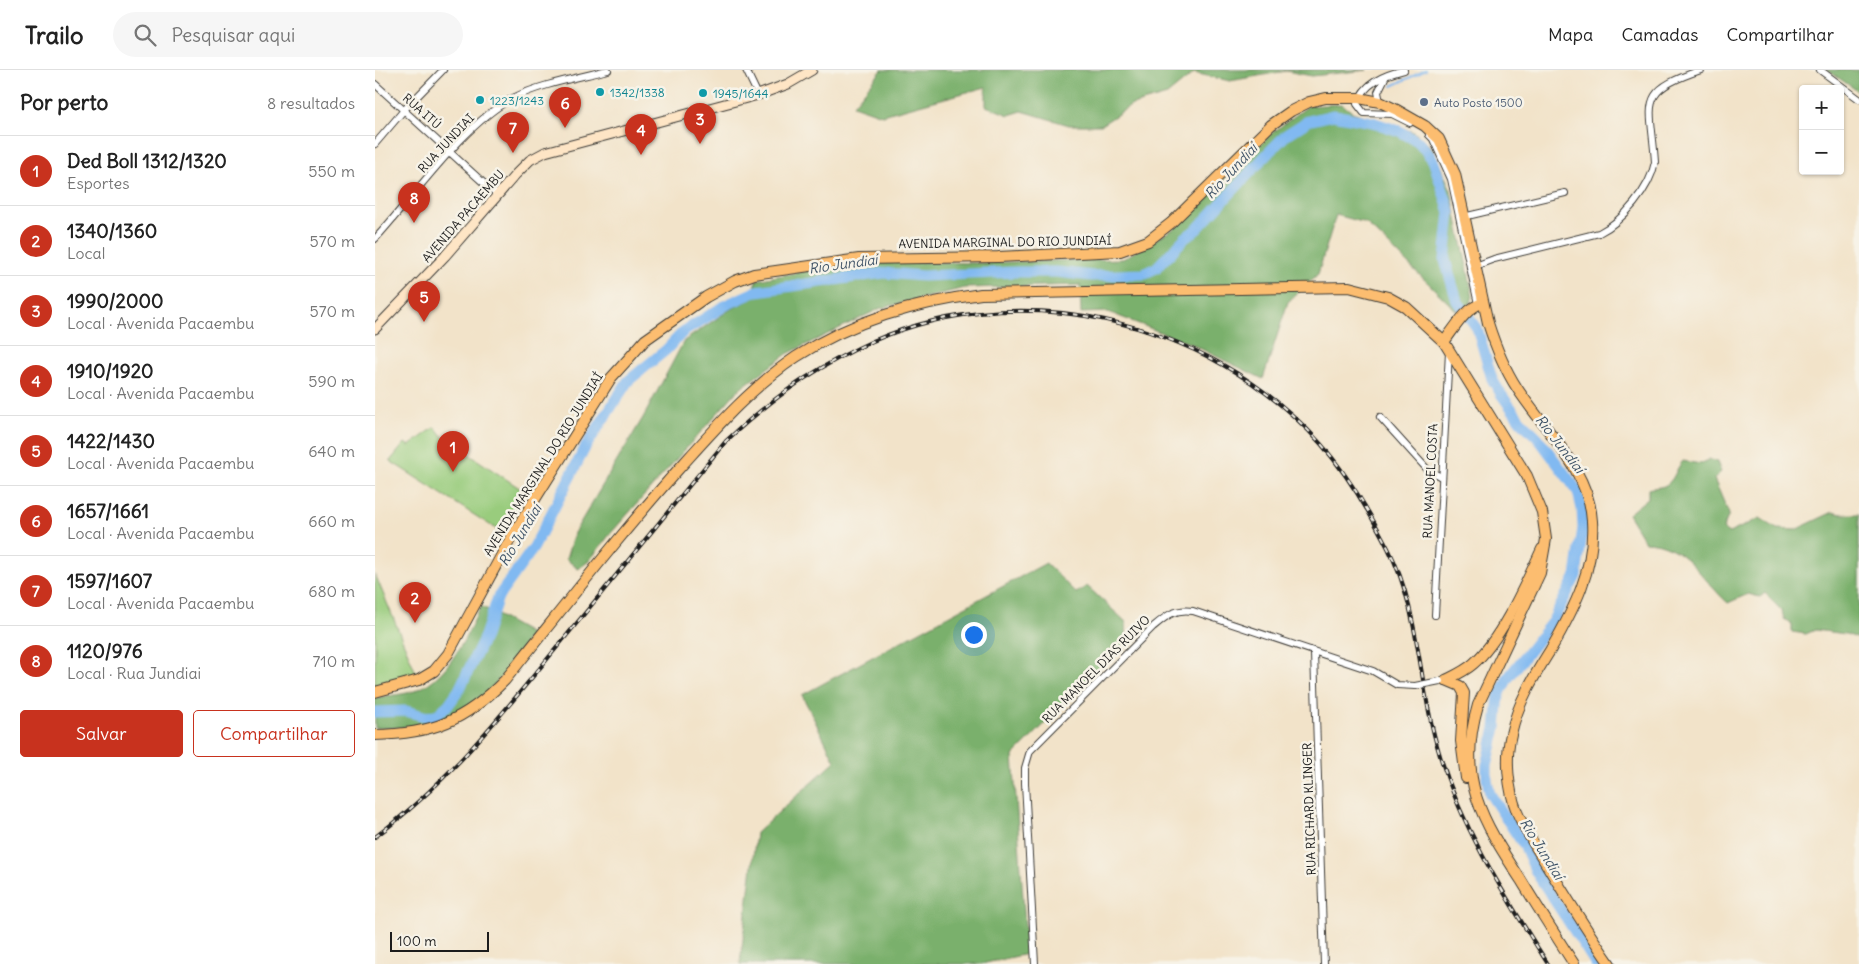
<!DOCTYPE html>
<html lang="pt">
<meta charset="utf-8">
<style>
body{margin:0;font-family:Delius,sans-serif;background:#f6f6f6;color:#222}
.controls{position:absolute;right:15px;top:15px;display:grid;overflow:hidden;border-radius:5px;box-shadow:0 1px 4px #0004}
.controls button{width:45px;height:45px;display:grid;place-items:center;padding:0;border:0;border-bottom:1px solid #e0e0e0;background:#fff;color:#222;font:25px sans-serif}
.scale{position:absolute;left:15px;bottom:12px;width:99px;box-sizing:border-box;padding-left:5px;border:2px solid #1c1c1c;border-top:0;font-size:14px;line-height:18px;white-space:nowrap;color:#1c1c1c;-webkit-text-stroke:4px #f7f3e8;paint-order:stroke}
.you{position:absolute;left:598px;top:564px;width:18px;height:18px;margin:-12px;border:4px solid #fff;border-radius:50%;background:#1a73e8;box-shadow:0 0 0 8px #1a73e833}
.badge{display:grid;place-items:center;width:32px;height:32px;border-radius:50%;background:#c8321e;color:#fff;font-size:16px;font-weight:700}
.pin{position:absolute;translate:-50% -41px;filter:drop-shadow(0 1px 2px #0008)}
.pin::after{content:'';position:absolute;top:26px;width:18px;height:15px;background:inherit;clip-path:polygon(0 0,100% 0,50% 100%)}
.list{margin:0;padding:0;list-style:none}
h2{display:flex;justify-content:space-between;align-items:center;height:65px;margin:0;padding:0 20px;font-size:21px}
h2 small{font-size:16px;font-weight:400;color:#767676}
.list li{display:grid;grid-template-columns:32px 1fr auto;gap:15px;align-items:center;box-sizing:border-box;height:70px;padding:0 20px;border-top:1px solid #e0e0e0}
.list b{display:block;font-size:19px;white-space:nowrap}
.list p{margin:0;font-size:16px;white-space:nowrap;color:#767676}
.list em{font-size:16px;font-style:normal;color:#767676}
.actions{display:flex;gap:10px;padding:15px 20px}
.actions a{flex:1;padding:11px 0;border:1px solid #c8321e;border-radius:5px;text-align:center;font-size:18px;color:#c8321e}
.actions .main{background:#c8321e;color:#fff}
.icon{flex:none;width:28px;height:28px;fill:none;stroke:currentColor;stroke-width:2;stroke-linecap:round;stroke-linejoin:round}
.map{position:relative;flex:none;width:1484px;height:894px;overflow:hidden}
header{display:flex;align-items:center;gap:30px;box-sizing:border-box;height:70px;padding:0 25px;background:#fff;border-bottom:1px solid #e0e0e0}
header strong{font-size:24px}
nav{display:flex;gap:28px;margin-inline-start:auto;font-size:18px}
.search{width:350px;height:45px;background:#f6f6f6;display:flex;align-items:center;gap:12px;box-sizing:border-box;padding:0 18px;border-radius:28px;color:#767676;font-size:19px}
main{display:flex}
aside{flex:1;background:#fff}
.map>svg:first-child{display:block}
.green{fill:#99cc7d;stroke:#5a744c}
.forest{fill:#7ab06c;stroke:#4b6644}
.lines{fill:none;stroke-linecap:round;stroke-linejoin:round}
.stream{stroke:#81b9f1;stroke-width:2}
.river{stroke:#81b9f1;stroke-width:11}
.minor-casing{stroke:#3c3a36;stroke-width:8}
.secondary-casing{stroke:#3c3a36;stroke-width:11}
.primary-casing{stroke:#3c3a36;stroke-width:12}
.minor{stroke:#fff;stroke-width:6}
.secondary{stroke:#fee5c5;stroke-width:9}
.primary{stroke:#fcbd6f;stroke-width:10}
.rail-casing{stroke:#1c1c1c;stroke-width:4}
.rail{stroke:#f7f3e8;stroke-width:2;stroke-dasharray:5.5;stroke-linecap:butt}
.minor-bridge-casing{stroke:#3c3a36;stroke-width:8;stroke-linecap:butt}
.minor-bridge{stroke:#fff;stroke-width:6}
.culture-dot{fill:#0f9aa8;stroke:#f7f3e8;stroke-width:2}
.service-dot{fill:#5c6f8a;stroke:#f7f3e8;stroke-width:2}
.labels{text-anchor:middle;dominant-baseline:central;stroke-width:5;stroke-linejoin:round;paint-order:stroke}
.culture-label{font-size:12px;fill:#0d838f;stroke:#f7f3e8;text-anchor:start}
.service-label{font-size:12px;fill:#4e5e75;stroke:#f7f3e8;text-anchor:start}
.street-label{font-size:12px;fill:#1c1c1c;stroke:#f7f3e8}
.water-label{font-size:14px;font-style:italic;fill:#3f5367;stroke:#f7f3e8}
</style>
<header>
<strong>Trailo</strong>
<div class="search"><svg class="icon" aria-label="search" viewBox="0 0 24 24"><circle cx="10" cy="10" r="6"/><path d="M15 15l6 6"/></svg>Pesquisar aqui</div>
<nav><a>Mapa</a><a>Camadas</a><a>Compartilhar</a></nav>
</header>
<main>
<aside>
<h2>Por perto<small>8 resultados</small></h2>
<ul class="list">
<li><span class="badge">1</span><div><b>Ded Boll 1312/1320</b><p>Esportes</p></div><em>550 m</em></li>
<li><span class="badge">2</span><div><b>1340/1360</b><p>Local</p></div><em>570 m</em></li>
<li><span class="badge">3</span><div><b>1990/2000</b><p>Local · Avenida Pacaembu</p></div><em>570 m</em></li>
<li><span class="badge">4</span><div><b>1910/1920</b><p>Local · Avenida Pacaembu</p></div><em>590 m</em></li>
<li><span class="badge">5</span><div><b>1422/1430</b><p>Local · Avenida Pacaembu</p></div><em>640 m</em></li>
<li><span class="badge">6</span><div><b>1657/1661</b><p>Local · Avenida Pacaembu</p></div><em>660 m</em></li>
<li><span class="badge">7</span><div><b>1597/1607</b><p>Local · Avenida Pacaembu</p></div><em>680 m</em></li>
<li><span class="badge">8</span><div><b>1120/976</b><p>Local · Rua Jundiai</p></div><em>710 m</em></li>
</ul>
<div class="actions"><a class="main">Salvar</a><a>Compartilhar</a></div>
</aside>
<div class="map">
<svg width="1484" height="894" viewBox="0 0 1484 894">
<rect width="100%" height="100%" fill="#f7f3e8"/>
<filter id="ink" filterUnits="userSpaceOnUse"><feTurbulence type="fractalNoise" baseFrequency=".02" numOctaves="2"/><feDisplacementMap in="SourceGraphic" scale="10" xChannelSelector="R" yChannelSelector="G"/><feConvolveMatrix kernelMatrix="1 2 1 2 8 2 1 2 1" color-interpolation-filters="sRGB"/></filter>
<filter id="wash" filterUnits="userSpaceOnUse"><feTurbulence type="fractalNoise" baseFrequency=".0096" numOctaves="4" result="noise"/><feDisplacementMap in="SourceGraphic" scale="20" xChannelSelector="R" yChannelSelector="G"/><feGaussianBlur stdDeviation="1.12" result="paint"/><feColorMatrix in="noise" values="0 0 0 0 0 0 0 0 0 0 0 0 0 0 0 0 0 1.4 0 .05"/><feComposite in="paint" operator="in"/></filter>
<g filter="url(#wash)">
<rect width="100%" height="100%" fill="#f2e3c9"/>
<g class="green">
<polygon points="60,357 68,367 152,423 129,464 15,391 30,373 34,376"/>
<polygon points="0,504 44,610 0,622"/>
</g>
<g class="forest">
<polygon points="507,0 992,0 937,6 911,1 855,11 819,3 792,25 757,35 726,55 694,55 647,41 634,45 611,36 611,17 507,45 478,35"/>
<polygon points="1452,0 1484,0 1484,22"/>
<polygon points="967,34 977,42 1039,62 1057,78 1076,120 1098,226 1096,232 1084,243 991,153 961,145 943,204 913,232 888,309 816,274 733,242 706,243 705,215 590,218 506,238 412,284 363,320 236,463 214,491 203,499 191,489 199,463 269,346 309,271 354,240 380,227 381,210 431,201 521,192 602,193 748,189 800,158 897,63 933,36"/>
<path d="M1334 389 1342 392 1346 402 1339 409 1354 444 1348 459 1354 463 1385 448 1402 459 1420 460 1458 442C1466 445 1476 444 1484 444V569L1471 564 1440 560 1431 564 1417 562V554L1409 549 1407 541 1390 523 1385 527 1373 524 1353 533C1327 510 1309 472 1270 472L1253 444 1273 428V419C1278 417 1284 418 1289 416 1300 411 1300 399 1308 391L1326 394Z"/>
<polygon points="671,493 701,523 712,516 751,552 752,571 638,686 652,884 606,894 365,894 381,763 460,691 427,625"/>
<path d="M106 536 156 564C144 582 132 602 117 617 86 650 43 659 0 658V628C13 625 30 625 42 620 75 605 91 567 106 536Z"/>
</g>
<g class="lines">
<g class="stream">
<polyline points="1017,16 1051,0"/>
<polyline points="958,45 965,41"/>
</g>
<polyline class="river" points="0,642 31,641 52,647 63,644 74,634 84,620 110,566 123,527 159,477 211,376 253,311 291,280 308,262 351,235 382,221 509,203 548,206 642,202 682,202 717,206 768,204 781,198 810,168 822,159 895,81 911,65 933,51 958,45 997,52 1024,61 1044,72 1058,90 1075,142 1070,190 1082,231 1102,258 1117,309 1126,324 1145,350 1163,368 1196,412 1203,422 1207,439 1208,458 1201,506 1177,552 1133,608 1124,625 1121,658 1112,695 1112,709 1115,724 1150,777 1161,802 1221,894"/>
</g>
</g>
<g filter="url(#ink)">
<g class="lines">
<defs>
<g id="minor">
<polyline points="371,0 383,25"/>
<path d="M1029 0C1009 5 989 13 982 34L989 43 1017 44 1035 53"/>
<polyline points="1445,0 1484,29"/>
<polyline points="0,14 123,126"/>
<polyline points="1005,32 1003,22 1010,8"/>
<polyline points="1054,65 1058,69 1076,109 1103,234"/>
<polyline points="0,74 29,40 68,0"/>
<polyline points="1088,147 1190,123"/>
<path d="M0 169C38 128 89 53 138 28 166 14 202 8 233 0"/>
<path d="M1095 198 1119 189 1224 163C1248 151 1275 119 1280 92 1276 32 1261 22 1326 0"/>
<polyline points="1005,347 1052,399 1066,407"/>
<polyline points="1060,545 1074,282"/>
<polyline points="939,583 949,894"/>
<path d="M660 894 650 713V698L655 681 778 557C791 546 800 538 818 541L998 601 1022 615 1040 616"/>
</g>
<polyline id="secondary" points="0,259 70,186 141,104 155,90 170,82 383,25 413,14 437,0"/>
<g id="primary">
<path d="M1069 272C1079 259 1091 237 1108 233"/>
<path d="M1071 610C1081 605 1090 601 1098 594 1126 570 1151 513 1167 479"/>
<polyline points="1071,610 1085,616 1089,623 1086,671 1091,708"/>
<path d="M0 622 44 610 59 601 73 584 137 466 236 308 255 287 270 270 331 227 360 211 379 204 484 189 623 187 745 181 773 171 796 153 896 55 916 41 934 32 951 28H984L1005 32 1022 40 1050 56 1064 69 1080 104 1113 253C1120 275 1129 298 1142 318 1169 360 1214 399 1217 451 1220 499 1199 539 1176 579 1159 606 1143 632 1136 664 1130 688 1133 719 1142 742 1151 763 1164 782 1176 802 1195 833 1214 864 1235 894"/>
<path d="M0 665C57 664 90 651 130 610 189 537 246 463 309 393 344 354 378 316 421 287 478 250 540 233 606 224L974 217 1013 227 1031 237 1069 272 1152 406 1167 442 1171 469 1165 503 1103 635C1081 709 1107 750 1146 810 1163 838 1181 866 1199 894"/>
</g>
</defs>
<use href="#minor" class="minor-casing"/>
<use href="#secondary" class="secondary-casing"/>
<use href="#primary" class="primary-casing"/>
<use href="#minor" class="minor"/>
<use href="#secondary" class="secondary"/>
<use href="#primary" class="primary"/>
<defs>
<path id="rail" d="M0 767C72 714 126 645 183 576 239 508 295 439 351 371 393 332 431 304 483 278 637 202 833 247 946 374 973 405 994 441 1013 478 1044 539 1043 607 1061 672 1083 753 1128 823 1173 894"/>
</defs>
<use href="#rail" class="rail-casing"/>
<use href="#rail" class="rail"/>
<defs>
<polyline id="minor-bridge" points="1040,616 1065,611"/>
</defs>
<use href="#minor-bridge" class="minor-bridge-casing"/>
<use href="#minor-bridge" class="minor-bridge"/>
</g>
</g>
<g class="culture-dot">
<circle cx="225" cy="22" r="5"/>
<circle cx="328" cy="23" r="5"/>
<circle cx="105" cy="30" r="5"/>
</g>
<circle class="service-dot" cx="1049" cy="32" r="5"/>
<g class="labels">
<g class="culture-label">
<text x="235" y="22">1342/1338</text>
<text x="338" y="23">1945/1644</text>
<text x="115" y="30">1223/1243</text>
</g>
<g class="service-label">
<text x="1059" y="32">Auto Posto 1500</text>
</g>
<g class="street-label">
<text transform="translate(47 41) rotate(41)">RUA ITÚ</text>
<text transform="translate(71 73) rotate(-47)">RUA JUNDIAI</text>
<text transform="translate(88 146) rotate(-49)">AVENIDA PACAEMBU</text>
<text transform="translate(630 172) rotate(-1)">AVENIDA MARGINAL DO RIO JUNDIAÍ</text>
<text transform="translate(168 394) rotate(-58)">AVENIDA MARGINAL DO RIO JUNDIAÍ</text>
<text transform="translate(1055 411) rotate(-87)">RUA MANOEL COSTA</text>
<text transform="translate(721 599) rotate(-45)">RUA MANOEL DIAS RUIVO</text>
<text transform="translate(934 739) rotate(-92)">RUA RICHARD KLINGER</text>
</g>
<g class="water-label">
<text transform="translate(856 101) rotate(-47)">Rio Jundiaí</text>
<text transform="translate(468 194) rotate(-8)">Rio Jundiaí</text>
<text transform="translate(1185 374) rotate(52)">Rio Jundiaí</text>
<text transform="translate(145 465) rotate(-59)">Rio Jundiaí</text>
<text transform="translate(1167 779) rotate(58)">Rio Jundiaí</text>
</g>
</g>
</svg>
<div class="controls">
<button>+</button>
<button>−</button>
</div>
<div class="scale">100 m</div>
<div class="you"></div>
<div class="pin badge" style="left:78px;top:402px">1</div>
<div class="pin badge" style="left:40px;top:553px">2</div>
<div class="pin badge" style="left:325px;top:74px">3</div>
<div class="pin badge" style="left:266px;top:85px">4</div>
<div class="pin badge" style="left:49px;top:252px">5</div>
<div class="pin badge" style="left:190px;top:58px">6</div>
<div class="pin badge" style="left:138px;top:83px">7</div>
<div class="pin badge" style="left:39px;top:153px">8</div>
</div>
</main>
